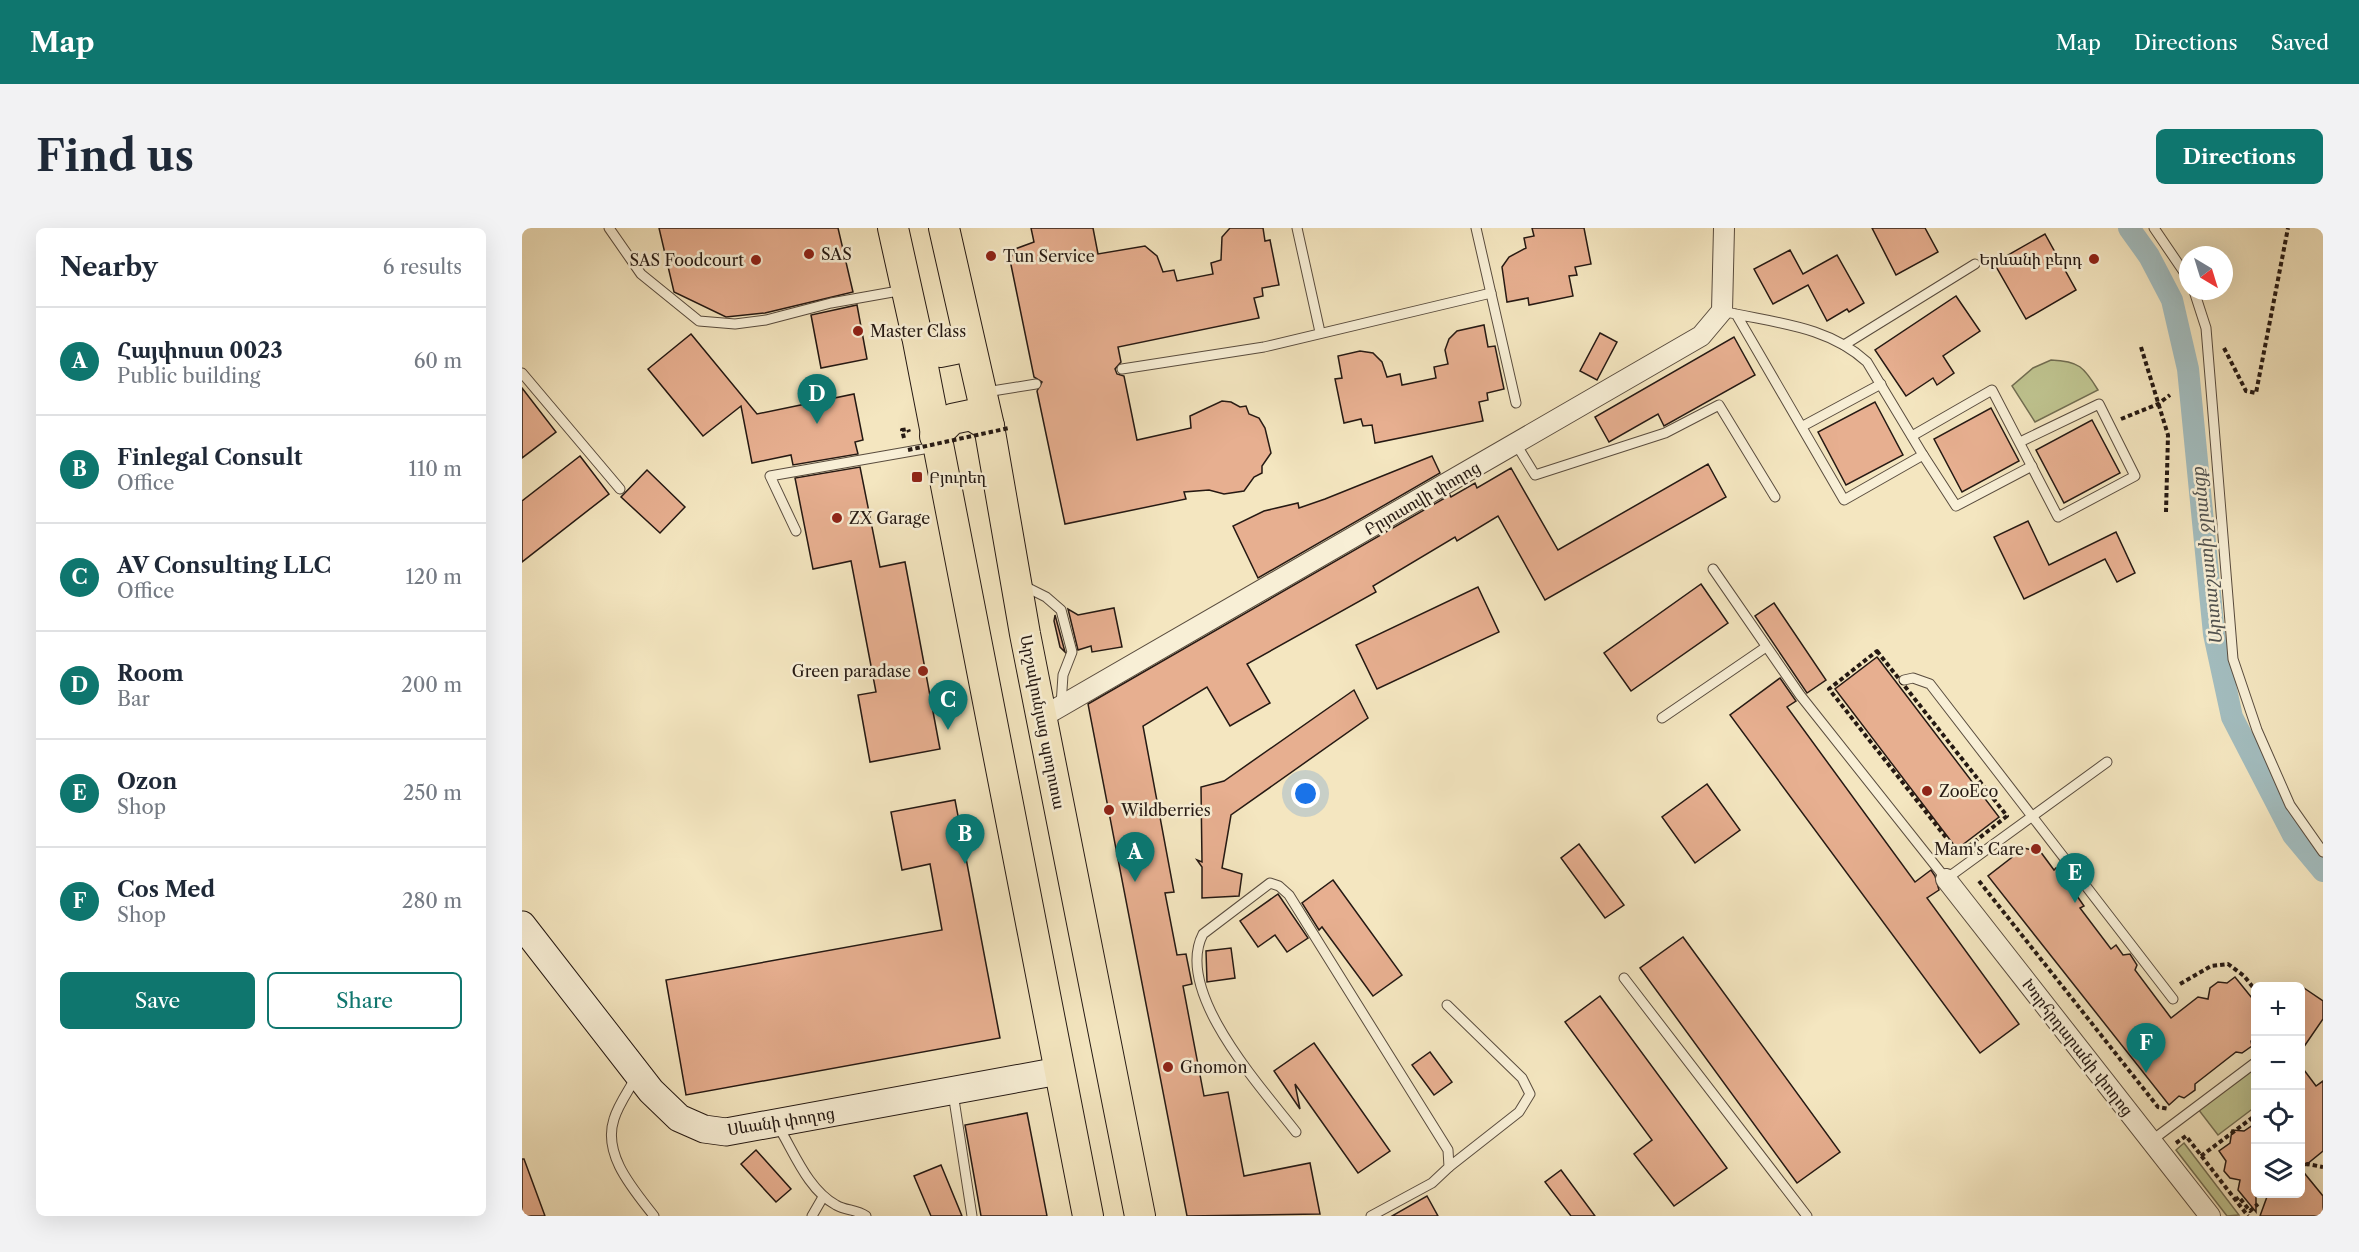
<!DOCTYPE html>
<meta charset="utf-8">
<style>
body{margin:0;font-family:"Libre Caslon Text","Noto Serif Armenian",serif;background:#f2f2f3;color:#1f2937}
.controls{position:absolute;right:18px;bottom:18px;display:grid;overflow:hidden;border-radius:9px;box-shadow:0 6px 24px #0002}
.controls button{width:54px;height:54px;display:grid;place-items:center;padding:0;border:0;border-bottom:2px solid #e0e1e3;background:#fff;color:#1f2937;font:30px sans-serif}
.compass{position:absolute;left:1657px;top:18px;width:54px;height:54px;border-radius:50%;background:#fff;box-shadow:0 6px 24px #0002;rotate:142deg}
.you{position:absolute;left:784px;top:566px;width:21px;height:21px;margin:-15px;border:4px solid #fff;border-radius:50%;background:#1a73e8;box-shadow:0 0 0 9px #1a73e833}
.badge{display:grid;place-items:center;width:39px;height:39px;border-radius:50%;background:#0f766e;color:#fff;font-size:20px;font-weight:700}
.pin{position:absolute;translate:-50% -50px;filter:drop-shadow(0 2px 3px #0008)}
.pin::after{content:'';position:absolute;top:32px;width:21px;height:18px;background:inherit;clip-path:polygon(0 0,100% 0,50% 100%)}
.list{margin:0;padding:0;list-style:none}
h2{display:flex;justify-content:space-between;align-items:center;height:78px;margin:0;padding:0 24px;font-size:26px}
h2 small{font-size:20px;font-weight:400;color:#747a83}
.list li{display:grid;grid-template-columns:39px 1fr auto;gap:18px;align-items:center;box-sizing:border-box;height:108px;padding:0 24px;border-top:2px solid #e0e1e3}
.list b{display:block;font-size:22px;white-space:nowrap}
.list p{margin:0;font-size:20px;white-space:nowrap;color:#747a83}
.list em{font-size:20px;font-style:normal;color:#747a83}
.actions{display:flex;gap:12px;padding:18px 24px}
.actions a{flex:1;padding:14px 0;border:2px solid #0f766e;border-radius:9px;text-align:center;font-size:21px;color:#0f766e}
.actions .main{background:#0f766e;color:#fff}
.icon{flex:none;width:33px;height:33px;fill:none;stroke:currentColor;stroke-width:2;stroke-linecap:round;stroke-linejoin:round}
.map{position:relative;flex:none;width:1801px;height:988px;overflow:hidden;border-radius:9px}
header{display:flex;align-items:center;gap:36px;box-sizing:border-box;height:84px;padding:0 30px;background:#0f766e;color:#fff}
header strong{font-size:28px}
nav{display:flex;gap:33px;margin-inline-start:auto;font-size:21px}
.intro{display:flex;align-items:center;justify-content:space-between;box-sizing:border-box;height:144px;padding:0 36px}
h1{margin:0;font-size:42px}
.button{padding:15px 27px;border-radius:9px;background:#0f766e;color:#fff;font-size:21px;font-weight:700}
main{display:flex;gap:36px;padding:0 36px}
aside{flex:1;background:#fff;border-radius:9px;box-shadow:0 6px 24px #0002}
.map>svg:first-child{display:block}
.green{fill:#bfc490;stroke:#726e52;stroke-width:1.5}
.lines{fill:none;stroke-linecap:round;stroke-linejoin:round}
.canal{stroke:#a2bcbe;stroke-width:22}
.building{fill:#e7af90;stroke:#251913;stroke-width:1.5}
.lane-casing{stroke:#594c3e;stroke-width:11}
.street-casing{stroke:#594c3e;stroke-width:22}
.secondary-casing{stroke:#251913;stroke-width:29}
.primary-casing{stroke:#251913;stroke-width:32}
.path{stroke:#251913;stroke-width:4;stroke-dasharray:4.5 3;stroke-linecap:butt}
.lane{stroke:#f8efd6;stroke-width:9}
.street{stroke:#f8efd6;stroke-width:20}
.secondary{stroke:#f8efd6;stroke-width:27}
.primary{stroke:#f4e6c0;stroke-width:30}
.path-bridge{stroke:#251913;stroke-width:4;stroke-dasharray:4.5 3;stroke-linecap:butt}
.poi-dot{fill:#8f2418;stroke:#f8efd6;stroke-width:2}
.labels{text-anchor:middle;dominant-baseline:central;stroke-width:5;stroke-linejoin:round;paint-order:stroke}
.poi-label{font-size:16px;fill:#251913;stroke:#f8efd6;text-anchor:start}
.street-label{font-size:16px;fill:#251913;stroke:#f8efd6}
.water-label{font-size:18px;font-style:italic;fill:#51524f;stroke:#f8efd6}
</style>
<header>
<strong>Map</strong>
<nav><a>Map</a><a>Directions</a><a>Saved</a></nav>
</header>
<div class="intro"><h1>Find us</h1><a class="button">Directions</a></div>
<main>
<aside>
<h2>Nearby<small>6 results</small></h2>
<ul class="list">
<li><span class="badge">A</span><div><b>Հայփոստ 0023</b><p>Public building</p></div><em>60 m</em></li>
<li><span class="badge">B</span><div><b>Finlegal Consult</b><p>Office</p></div><em>110 m</em></li>
<li><span class="badge">C</span><div><b>AV Consulting LLC</b><p>Office</p></div><em>120 m</em></li>
<li><span class="badge">D</span><div><b>Room</b><p>Bar</p></div><em>200 m</em></li>
<li><span class="badge">E</span><div><b>Ozon</b><p>Shop</p></div><em>250 m</em></li>
<li><span class="badge">F</span><div><b>Cos Med</b><p>Shop</p></div><em>280 m</em></li>
</ul>
<div class="actions"><a class="main">Save</a><a>Share</a></div>
</aside>
<div class="map">
<svg width="1801" height="988" viewBox="0 0 1801 988">
<rect width="100%" height="100%" fill="#f4e6c0"/>
<filter id="stains"><feTurbulence type="fractalNoise" baseFrequency=".00333" numOctaves="4"/><feColorMatrix values="0 0 0 0 .2 0 0 0 0 .09 0 0 0 0 .02 0 0 0 .5 -.17"/></filter>
<radialGradient id="worn" r=".72"><stop offset=".6" stop-color="#630" stop-opacity="0"/><stop offset="1" stop-color="#630" stop-opacity=".3"/></radialGradient>
<g class="green">
<path d="M1529 132C1557 133 1562 139 1576 162L1513 194 1490 158 1511 140Z"/>
<polygon points="1733,838 1733,879 1696,907 1676,881"/>
<polygon points="1662,915 1717,987 1705,988 1654,922"/>
</g>
<g class="lines">
<polyline class="canal" points="1607,0 1627,28 1650,72 1666,141 1692,406 1710,489 1771,607 1801,643"/>
</g>
<g class="building">
<polygon points="137,0 316,0 331,64 243,85 204,89 152,64"/>
<polygon points="509,0 571,0 576,26 623,18 635,28 641,44 652,42 655,53 691,46 689,35 699,32 700,9 708,0 741,0 743,13 748,12 757,57 740,60 741,68 732,70 737,90 596,119 599,134 593,141 595,146 602,148 615,212 669,200 668,188 700,173 709,174 718,179 724,178 727,186 737,190 743,200 749,225 740,238 740,245 732,249 722,263 702,266 687,262 662,264 664,271 543,296 515,163 520,154 512,149 488,32 493,21 512,14"/>
<polygon points="1010,0 1062,0 1069,36 1053,39 1055,47 1047,48 1051,68 1007,77 1006,70 985,74 980,39 987,29 1004,20 1002,10 1012,8"/>
<polygon points="1350,0 1403,0 1416,24 1374,47"/>
<polygon points="1523,6 1554,62 1504,91 1472,35"/>
<polygon points="1268,22 1281,46 1315,27 1342,75 1327,84 1325,81 1305,93 1286,57 1251,76 1232,41"/>
<polygon points="1434,68 1458,103 1421,128 1432,145 1415,157 1411,150 1384,168 1353,122"/>
<polygon points="335,77 345,131 299,140 289,87"/>
<polygon points="962,97 966,119 973,118 982,161 965,165 966,172 957,174 961,193 853,215 850,197 841,198 839,191 822,195 813,151 820,150 816,128 838,123 851,125 860,134 865,149 878,146 880,157 914,150 912,139 926,136 923,122 927,111 935,103"/>
<polygon points="1078,105 1095,114 1075,152 1058,143"/>
<polygon points="169,106 235,186 332,166 341,212 333,214 336,226 271,237 269,227 230,235 219,178 181,208 126,141"/>
<polygon points="1212,109 1233,147 1142,198 1136,186 1087,214 1073,189"/>
<polygon points="0,160 34,204 0,230"/>
<polygon points="1353,174 1381,227 1324,257 1296,204"/>
<polygon points="1469,180 1497,233 1440,264 1412,211"/>
<polygon points="1570,192 1598,245 1542,275 1514,222"/>
<polygon points="58,228 87,266 0,334 0,273"/>
<polygon points="910,228 918,245 736,350 711,298 742,283 776,275 777,280 803,271"/>
<polygon points="1186,236 1204,269 1023,372 976,288 935,313 933,309 851,358 854,364 725,436 748,475 708,498 685,459 621,498 652,664 643,665 655,727 664,726 670,756 661,758 682,868 706,864 722,948 788,935 798,986 665,988 566,476 928,267 929,269 953,255 955,260 989,240 1036,322"/>
<polygon points="338,239 358,339 383,334 418,521 348,534 336,467 354,464 329,333 291,341 273,250"/>
<polygon points="125,242 163,279 138,305 99,269"/>
<polygon points="1506,293 1527,337 1594,304 1613,345 1595,354 1583,331 1502,371 1472,309"/>
<polygon points="1179,356 1206,395 1109,463 1082,425"/>
<polygon points="956,359 977,404 855,461 834,417"/>
<polygon points="1252,375 1304,452 1285,465 1233,388"/>
<polygon points="592,380 600,419 570,424 569,418 556,422 546,381 556,387"/>
<polygon points="533,387 543,424 538,419 532,393"/>
<polygon points="1355,429 1477,589 1435,621 1313,461"/>
<polygon points="1258,450 1274,473 1265,479 1393,654 1409,642 1413,648 1417,662 1405,670 1497,796 1458,825 1208,487"/>
<polygon points="832,462 846,490 709,587 700,640 720,646 717,668 680,670 680,639 675,632 680,634 679,559 702,553"/>
<polygon points="1185,556 1218,602 1173,635 1140,589"/>
<polygon points="433,572 478,810 164,867 144,752 420,702 408,636 380,642 369,584"/>
<polygon points="1057,616 1102,677 1083,690 1039,630"/>
<polygon points="1515,619 1532,642 1534,640 1541,650 1549,652 1556,661 1555,668 1562,678 1558,680 1589,721 1594,717 1601,727 1608,726 1615,737 1613,742 1649,790 1676,769 1686,771 1688,760 1696,754 1705,755 1713,749 1734,775 1734,810 1729,813 1730,818 1720,825 1714,824 1673,856 1673,862 1662,870 1657,868 1647,877 1466,648 1502,620 1510,622"/>
<polygon points="811,652 880,747 851,768 800,699 797,702 780,675"/>
<polygon points="756,666 786,710 765,724 753,707 736,719 718,693"/>
<polygon points="1161,709 1318,924 1275,955 1118,740"/>
<polygon points="709,720 713,750 685,754 684,723"/>
<polygon points="1779,758 1801,773 1801,791 1779,823"/>
<polygon points="1078,768 1205,940 1152,978 1112,926 1130,912 1043,794"/>
<polygon points="792,815 868,923 836,945 773,856 778,881 752,843"/>
<polygon points="908,824 930,854 912,867 890,837"/>
<polygon points="1779,838 1794,858 1801,853 1801,923 1779,941 1801,968 1801,988 1738,988 1746,966 1779,966"/>
<polygon points="505,885 525,988 459,988 443,897"/>
<polygon points="1734,895 1734,984 1716,962 1718,952 1708,950 1702,943 1704,933 1697,923 1708,915 1710,902 1722,903"/>
<polygon points="234,922 269,961 254,974 219,936"/>
<polygon points="0,931 2,931 23,988 0,988"/>
<polygon points="419,937 440,988 409,988 392,948"/>
<polygon points="1039,942 1073,988 1049,988 1023,954"/>
<polygon points="905,968 916,988 870,988"/>
</g>
<g class="lines">
<defs>
<g id="lane">
<polyline points="87,0 119,46 177,93 213,96 244,92 309,75 382,62"/>
<polyline points="775,0 798,104"/>
<polyline points="954,0 994,175"/>
<polyline points="1632,0 1666,50"/>
<polyline points="1672,63 1684,100 1711,431 1735,502 1768,577 1801,624"/>
<path d="M1200 83C1251 95 1305 97 1345 134L1401 227 1322 272 1214 86"/>
<polyline points="1322,117 1453,36"/>
<polyline points="600,141 742,119 969,65"/>
<polyline points="0,145 98,261"/>
<polyline points="464,164 514,156"/>
<polyline points="1281,198 1359,156"/>
<polyline points="1390,208 1470,162 1536,289 1613,248 1577,176 1498,214"/>
<polyline points="994,216 1013,247 1143,205 1197,177 1253,269"/>
<polyline points="1401,227 1434,278 1510,238"/>
<polyline points="274,303 248,248 413,219"/>
<polyline points="1191,341 1278,467 1424,651 1585,534"/>
<polyline points="502,358 524,369 539,382 550,424 541,447 539,477"/>
<polyline points="1382,452 1391,450 1408,456 1651,771"/>
<polyline points="1140,490 1244,419"/>
<polyline points="1102,750 1285,988"/>
<polyline points="925,777 1000,850 1008,866 997,884 927,939"/>
<path d="M114 849C107 862 96 877 92 891 80 927 112 962 132 988"/>
<polyline points="431,865 450,988"/>
<path d="M256 898C272 924 286 962 314 977 324 983 334 981 344 988"/>
<path d="M774 904C740 860 651 764 681 706L748 655 757 658 767 667 926 922 927 939 910 955 849 988"/>
<polyline points="1629,913 1734,834"/>
<polyline points="290,988 301,969"/>
</g>
<g id="street">
<polyline points="520,489 1179,108 1200,83 1202,0"/>
<polyline points="1424,651 1688,988"/>
</g>
<polyline id="secondary" points="0,697 129,863 157,890 182,901 204,904 537,843"/>
<g id="primary">
<polyline points="371,0 395,108 566,988"/>
<polyline points="422,0 467,198 503,406 618,988"/>
<polyline points="395,108 418,124 433,121 444,105"/>
<polyline points="413,208 430,191 449,187 467,198"/>
</g>
</defs>
<use href="#lane" class="lane-casing"/>
<use href="#street" class="street-casing"/>
<use href="#secondary" class="secondary-casing"/>
<use href="#primary" class="primary-casing"/>
<g class="path">
<polyline points="1619,119 1646,207 1644,284"/>
<polyline points="1702,120 1724,163 1734,165 1766,0"/>
<polyline points="1599,191 1636,176 1648,167"/>
<polyline points="382,210 380,202 386,201 387,204"/>
<polygon points="1355,423 1485,588 1437,626 1307,461"/>
<polyline points="1457,653 1636,879 1647,881"/>
<polyline points="1658,756 1689,738 1706,736 1722,748 1734,763"/>
<polyline points="1654,915 1664,908 1726,988"/>
<polyline points="1679,928 1734,887"/>
<polyline points="1778,942 1785,936 1801,939"/>
<polyline points="1713,972 1717,969 1728,983 1736,976"/>
</g>
<use href="#lane" class="lane"/>
<use href="#street" class="street"/>
<use href="#secondary" class="secondary"/>
<use href="#primary" class="primary"/>
<polyline class="path-bridge" points="386,222 487,200"/>
</g>
<g class="poi-dot">
<circle cx="287" cy="26" r="6"/>
<circle cx="469" cy="28" r="6"/>
<circle cx="1572" cy="31" r="6"/>
<circle cx="234" cy="32" r="6"/>
<circle cx="336" cy="103" r="6"/>
<rect x="389" y="243" width="12" height="12" rx="3"/>
<circle cx="315" cy="290" r="6"/>
<circle cx="401" cy="443" r="6"/>
<circle cx="1405" cy="563" r="6"/>
<circle cx="587" cy="582" r="6"/>
<circle cx="1514" cy="621" r="6"/>
<circle cx="646" cy="839" r="6"/>
</g>
<g class="labels">
<g class="poi-label">
<text x="299" y="26">SAS</text>
<text x="481" y="28">Tun Service</text>
<text x="1560" y="31" text-anchor="end">Երևանի բերդ</text>
<text x="222" y="32" text-anchor="end">SAS Foodcourt</text>
<text x="348" y="103">Master Class</text>
<text x="407" y="249">Բյուրեղ</text>
<text x="327" y="290">ZX Garage</text>
<text x="389" y="443" text-anchor="end">Green paradase</text>
<text x="1417" y="563">ZooEco</text>
<text x="599" y="582">Wildberries</text>
<text x="1502" y="621" text-anchor="end">Mam's Care</text>
<text x="658" y="839">Gnomon</text>
</g>
<g class="street-label">
<text transform="translate(900 270) rotate(-30)">Բրյուսովի փողոց</text>
<text transform="translate(521 494) rotate(79)">Արշակունյաց պողոտա</text>
<text transform="translate(1556 819) rotate(52)">Խորհրդարանի փողոց</text>
<text transform="translate(259 893) rotate(-9)">Սևանի փողոց</text>
</g>
<g class="water-label">
<text transform="translate(1685 328) rotate(-96)">Արտաշատի ջրանցք</text>
</g>
</g>
<rect width="100%" height="100%" filter="url(#stains)"/>
<rect width="100%" height="100%" fill="url(#worn)"/>
</svg>
<div class="controls">
<button>+</button>
<button>−</button>
<button><svg class="icon" aria-label="locate" viewBox="0 0 24 24"><circle cx="12" cy="12" r="6"/><path d="M12 2v4M12 18v4M2 12h4M18 12h4"/></svg></button>
<button><svg class="icon" aria-label="layers" viewBox="0 0 24 24"><path d="M12 4l9 5-9 5-9-5zM3 14l9 5 9-5"/></svg></button>
</div>
<svg class="compass" viewBox="-18 -18 36 36"><path d="M0-13l5 13h-10z" fill="#e53935"/><path d="M0 13l5-13h-10z" fill="#747a83"/></svg>
<div class="you"></div>
<div class="pin badge" style="left:613px;top:654px">A</div>
<div class="pin badge" style="left:443px;top:636px">B</div>
<div class="pin badge" style="left:426px;top:502px">C</div>
<div class="pin badge" style="left:295px;top:196px">D</div>
<div class="pin badge" style="left:1553px;top:675px">E</div>
<div class="pin badge" style="left:1624px;top:845px">F</div>
</div>
</main>
